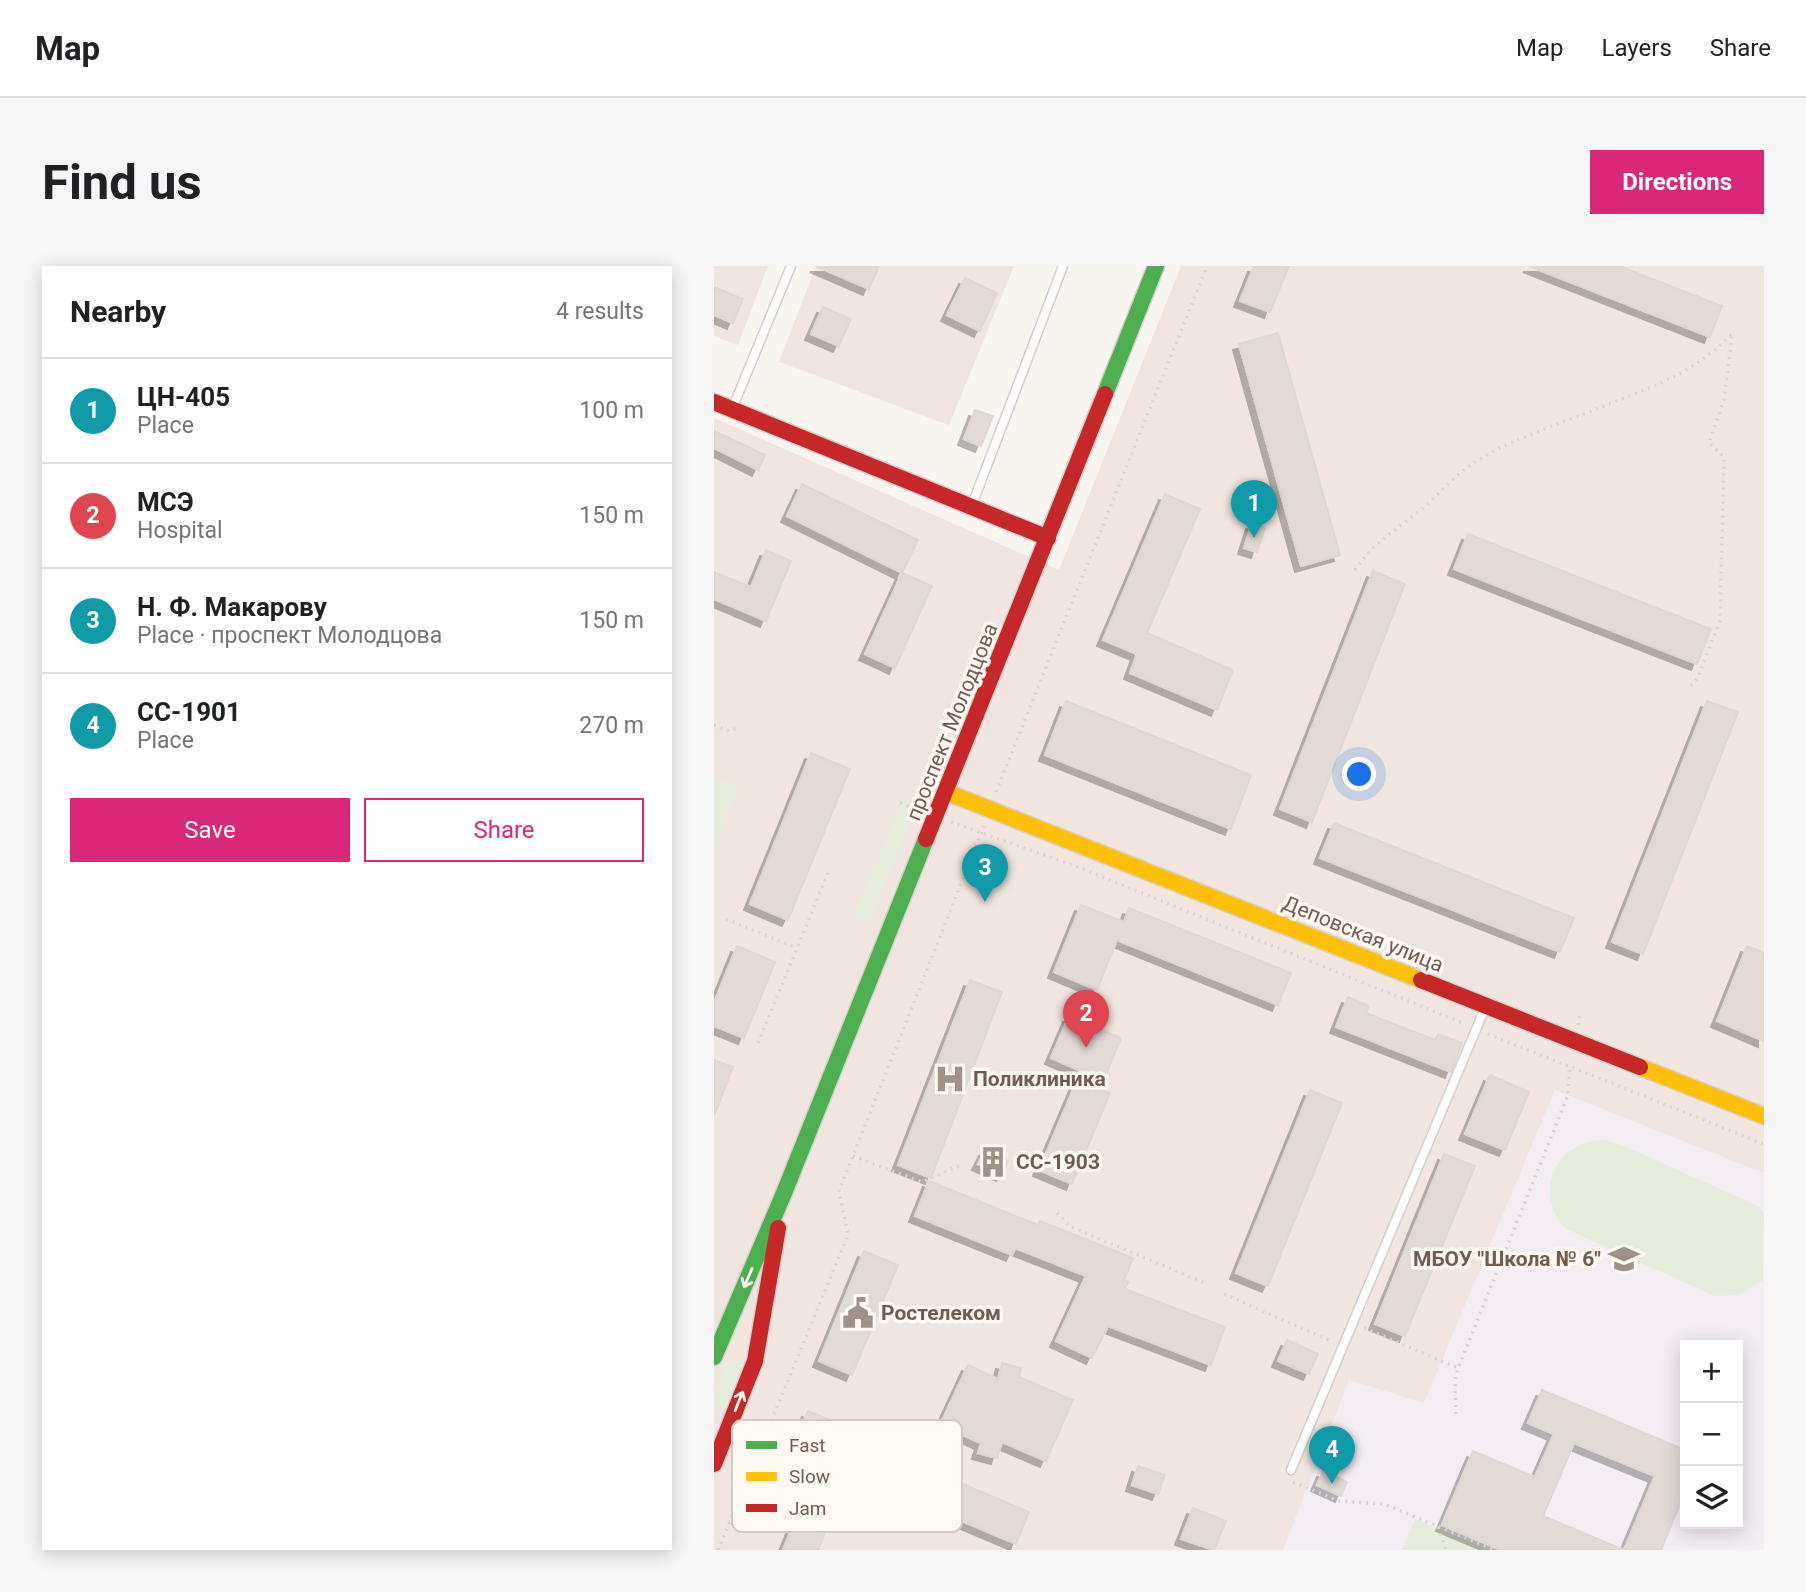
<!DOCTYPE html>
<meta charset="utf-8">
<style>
body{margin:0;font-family:Roboto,sans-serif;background:#f6f6f6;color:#202124}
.controls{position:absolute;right:21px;bottom:21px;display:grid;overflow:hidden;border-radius:0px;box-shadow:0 4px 18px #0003}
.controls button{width:63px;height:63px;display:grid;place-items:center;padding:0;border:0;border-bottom:2px solid #e0e0e0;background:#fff;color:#202124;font:35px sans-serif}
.you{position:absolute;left:646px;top:509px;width:24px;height:24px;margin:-18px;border:5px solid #fff;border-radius:50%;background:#1a73e8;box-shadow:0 0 0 10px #1a73e833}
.badge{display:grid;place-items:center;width:46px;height:46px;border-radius:50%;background:#db2777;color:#fff;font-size:23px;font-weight:700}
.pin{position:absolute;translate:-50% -58px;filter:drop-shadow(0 2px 4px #0008)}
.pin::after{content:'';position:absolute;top:37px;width:24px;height:21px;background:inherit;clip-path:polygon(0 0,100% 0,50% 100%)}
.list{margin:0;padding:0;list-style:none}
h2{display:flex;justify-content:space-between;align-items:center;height:91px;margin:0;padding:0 28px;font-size:30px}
h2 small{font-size:23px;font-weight:400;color:#757577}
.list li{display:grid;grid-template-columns:46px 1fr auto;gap:21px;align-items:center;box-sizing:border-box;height:105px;padding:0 28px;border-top:2px solid #e0e0e0}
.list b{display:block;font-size:26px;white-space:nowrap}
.list p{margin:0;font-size:23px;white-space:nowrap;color:#757577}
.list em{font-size:23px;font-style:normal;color:#757577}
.actions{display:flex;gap:14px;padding:21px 28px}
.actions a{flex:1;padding:16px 0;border:2px solid #db2777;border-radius:0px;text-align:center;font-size:24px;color:#db2777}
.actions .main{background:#db2777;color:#fff}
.icon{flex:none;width:38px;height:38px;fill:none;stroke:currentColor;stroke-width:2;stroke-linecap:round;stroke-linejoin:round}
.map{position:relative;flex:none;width:1050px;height:1284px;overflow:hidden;border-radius:0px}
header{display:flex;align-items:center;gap:42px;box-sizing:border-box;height:98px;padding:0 35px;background:#fff;border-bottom:2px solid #e0e0e0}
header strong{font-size:33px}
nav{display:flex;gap:38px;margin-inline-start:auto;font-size:24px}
.intro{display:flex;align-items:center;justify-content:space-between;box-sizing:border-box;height:168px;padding:0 42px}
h1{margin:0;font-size:49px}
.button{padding:18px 32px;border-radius:0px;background:#db2777;color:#fff;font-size:24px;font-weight:700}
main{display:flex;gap:42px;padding:0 42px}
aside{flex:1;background:#fff;border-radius:0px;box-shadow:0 4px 18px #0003}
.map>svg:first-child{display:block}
.residential{fill:#f0e6df;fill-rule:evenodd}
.education{fill:#f4eef4;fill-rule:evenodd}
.green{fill:#e7eddc}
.building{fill:#e1dad5;stroke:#e0d7d3;stroke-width:2;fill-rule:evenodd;filter:url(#shadow)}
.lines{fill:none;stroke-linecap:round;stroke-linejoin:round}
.lane-casing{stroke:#d6d0cb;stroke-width:11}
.fast-casing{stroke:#d7d0cc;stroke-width:19}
.slow-casing{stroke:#d7d0cc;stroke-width:19}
.jam-casing{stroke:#d7d0cc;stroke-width:19}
.path{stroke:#dad4d0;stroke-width:3.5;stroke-dasharray:2 5;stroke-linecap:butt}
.lane{stroke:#fefdfd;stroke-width:8}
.fast{stroke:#4caf50;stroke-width:16}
.slow{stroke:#ffc107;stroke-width:16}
.jam{stroke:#c62828;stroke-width:16}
.oneway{stroke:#fef9f3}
.labels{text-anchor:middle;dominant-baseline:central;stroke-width:7;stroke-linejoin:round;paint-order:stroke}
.street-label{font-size:21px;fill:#745b51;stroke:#fef9f3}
.poi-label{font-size:21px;font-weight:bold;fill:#745b51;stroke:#fef9f3;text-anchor:start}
.key{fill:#fef9f3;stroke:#d5cac2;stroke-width:2}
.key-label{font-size:19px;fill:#745b51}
</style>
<header>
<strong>Map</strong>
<nav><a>Map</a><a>Layers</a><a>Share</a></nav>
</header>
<div class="intro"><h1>Find us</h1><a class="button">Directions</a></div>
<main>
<aside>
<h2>Nearby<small>4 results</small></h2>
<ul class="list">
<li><span class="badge" style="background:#0f9aa8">1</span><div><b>ЦН-405</b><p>Place</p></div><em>100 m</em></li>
<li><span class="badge" style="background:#e0444e">2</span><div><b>МСЭ</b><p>Hospital</p></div><em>150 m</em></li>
<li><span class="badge" style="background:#0f9aa8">3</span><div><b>Н. Ф. Макарову</b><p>Place · проспект Молодцова</p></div><em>150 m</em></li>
<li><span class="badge" style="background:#0f9aa8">4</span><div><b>СС-1901</b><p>Place</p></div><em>270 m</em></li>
</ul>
<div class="actions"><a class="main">Save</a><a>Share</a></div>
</aside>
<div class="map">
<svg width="1050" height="1284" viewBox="0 0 1050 1284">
<defs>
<filter id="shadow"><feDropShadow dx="-6" dy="6" stdDeviation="0" flood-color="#0004"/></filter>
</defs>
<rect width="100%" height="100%" fill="#f8f4f0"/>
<g class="residential">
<polygon points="0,0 54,0 24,79 0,70"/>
<polygon points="102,0 300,0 235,159 65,96"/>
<path d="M467 0H1050V1284H0V152L345 304ZM971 1079H1024V1258H971Z"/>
</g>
<path class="education" d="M841 824 1050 907V1284H569L635 1114 710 1137ZM971 1079H1024V1258H971Z"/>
<g class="green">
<polygon points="0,511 25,521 0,581"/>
<polygon points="189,535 200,539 200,547 157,652 152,656 142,651 142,645"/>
<path d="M890 874 908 879 1044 940 1050 947 1049 1014 1027 1028 1001 1030 852 963C818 929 841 874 890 874Z"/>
<polygon points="20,1094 25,1096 27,1102 11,1140 0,1141 0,1125 13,1097"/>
<polygon points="701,1253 776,1284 688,1284"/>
</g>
<g class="building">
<polygon points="102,0 165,0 155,23"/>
<polygon points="540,0 575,0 556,46 526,35"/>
<polygon points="815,0 905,0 1008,40 996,71"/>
<polygon points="251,12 283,27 266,65 233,49"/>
<polygon points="0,21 29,33 19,57 0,49"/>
<polygon points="109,41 137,53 125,80 97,68"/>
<polygon points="564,67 626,289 587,300 525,78"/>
<polygon points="261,144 279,150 267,180 250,173"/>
<polygon points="0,165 51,189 44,204 0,182"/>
<polygon points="88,218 204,274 188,307 73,250"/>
<polygon points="451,228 486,243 433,367 519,404 503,444 416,407 423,388 389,374"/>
<polygon points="538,257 551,262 543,286 530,282"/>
<polygon points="754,268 997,363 983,398 740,303"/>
<polygon points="52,284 77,295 52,355 0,333 0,306 37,321"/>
<polygon points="659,305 691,318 598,556 566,543"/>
<polygon points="188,307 218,320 181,402 151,388"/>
<polygon points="352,435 537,509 517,563 331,489"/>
<polygon points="993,435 1024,446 929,688 898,676"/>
<polygon points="97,487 136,503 74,654 36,638"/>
<polygon points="620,557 860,652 846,686 606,592"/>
<polygon points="367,639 410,656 415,642 577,707 564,739 403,674 383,724 340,706"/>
<polygon points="23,680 61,696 30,772 0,760 0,737"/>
<polygon points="1033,680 1050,687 1050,775 1003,755"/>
<polygon points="256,714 288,726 217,912 184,899"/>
<polygon points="634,731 655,740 652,747 721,774 724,768 748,777 737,806 622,761"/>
<polygon points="355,750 407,772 386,823 396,827 358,918 325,904 367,805 337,792"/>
<polygon points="0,794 19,801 1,848 0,848"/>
<polygon points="776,809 815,826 791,884 751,868"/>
<polygon points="596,824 628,837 554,1020 522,1007"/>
<polygon points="271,884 294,895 288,909 264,898"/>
<polygon points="730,888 761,900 691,1070 661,1058"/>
<polygon points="215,915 324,959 326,955 419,992 410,1014 414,1016 411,1023 511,1061 497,1099 394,1060 378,1092 342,1075 372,1010 301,982 298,989 201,950"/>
<polygon points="150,985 184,999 138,1109 105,1095"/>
<polygon points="573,1074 604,1088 595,1108 564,1095"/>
<polygon points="288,1097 307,1102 305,1111 359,1134 332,1195 288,1176 283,1192 264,1187 267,1177 226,1159 254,1099 284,1113"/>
<path d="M828 1124 971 1184V1226L947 1284H787L728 1259 759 1185 821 1211 840 1168 814 1157ZM860 1177 941 1210 910 1284 829 1250Z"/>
<polygon points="94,1145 132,1160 129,1167 315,1246 302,1278 116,1199 113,1206 84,1194 78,1183"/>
<polygon points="424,1200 451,1209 444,1228 418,1219"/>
<polygon points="609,1205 633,1216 627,1230 603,1219"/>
<polygon points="47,1209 122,1239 104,1284 69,1284 86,1242 41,1223"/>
<polygon points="479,1242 512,1255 500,1284 467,1273"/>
</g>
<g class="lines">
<defs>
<g id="lane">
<polyline points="19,141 77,0"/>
<polyline points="258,239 349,0"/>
<polyline points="577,1204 771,742"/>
</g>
<g id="fast">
<polyline points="391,128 442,0"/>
<polyline points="0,1091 70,927 212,573"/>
</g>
<g id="slow">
<polyline points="232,526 707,714"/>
<polyline points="926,801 1050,850"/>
</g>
<g id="jam">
<polyline points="0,136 334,272"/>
<polyline points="212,573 391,128"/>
<polyline points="707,714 926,801"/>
<polyline points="0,1198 41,1095 64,962"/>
</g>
</defs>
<use href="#lane" class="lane-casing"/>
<use href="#fast" class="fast-casing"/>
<use href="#slow" class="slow-casing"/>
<use href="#jam" class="jam-casing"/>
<g class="path">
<path d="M641 304C661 274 689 260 715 237 728 225 739 211 754 201 790 175 839 161 880 144 933 122 976 111 1018 68"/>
<polyline points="977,420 984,411 1006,355 1010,191 995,177 1010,133 1018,71"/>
<polyline points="0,459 15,465 26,461"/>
<polyline points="282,526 493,0"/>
<polyline points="186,537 204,544"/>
<polyline points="237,556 364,601 751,758"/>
<polyline points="12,653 83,682"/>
<polyline points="864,759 866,747"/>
<polyline points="774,768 1050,878"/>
<polyline points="44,777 114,607"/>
<polyline points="139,890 208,916 249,898"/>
<polyline points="343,947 357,961 491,1017"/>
<polyline points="510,1028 617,1075"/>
<polyline points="650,1062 744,1102"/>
<polyline points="742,1148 741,1110 854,829 856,800"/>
<polyline points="44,1189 78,1203 83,1215 144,1241"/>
<polyline points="579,1216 625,1235 670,1238 781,1284"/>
<polyline points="22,1240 65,1257"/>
<polyline points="724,1261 732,1284"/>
<polyline points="4,1284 134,969 125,925 270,560"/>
</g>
<use href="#lane" class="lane"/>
<use href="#fast" class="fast"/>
<use href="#slow" class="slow"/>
<use href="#jam" class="jam"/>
</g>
<defs><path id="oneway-shaft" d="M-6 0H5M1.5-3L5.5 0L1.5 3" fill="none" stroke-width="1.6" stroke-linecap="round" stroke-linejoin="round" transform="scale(1.75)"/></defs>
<g class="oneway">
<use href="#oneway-shaft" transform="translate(34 1012) rotate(113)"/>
<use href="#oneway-shaft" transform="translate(25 1135) rotate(-68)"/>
</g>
<defs>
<symbol id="hospital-bare" viewBox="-9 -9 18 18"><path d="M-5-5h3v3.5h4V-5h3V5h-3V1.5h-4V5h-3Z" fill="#a29189" stroke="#fef9f3" stroke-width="2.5" paint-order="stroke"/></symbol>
<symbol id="building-bare" viewBox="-9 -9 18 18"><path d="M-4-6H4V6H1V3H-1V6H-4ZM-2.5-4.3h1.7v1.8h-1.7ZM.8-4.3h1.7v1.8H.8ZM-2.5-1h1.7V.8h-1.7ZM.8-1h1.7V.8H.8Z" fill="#a29189" stroke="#fef9f3" stroke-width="2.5" paint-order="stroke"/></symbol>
<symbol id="school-bare" viewBox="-9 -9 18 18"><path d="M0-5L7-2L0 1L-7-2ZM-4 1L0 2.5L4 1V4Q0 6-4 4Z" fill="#a29189" stroke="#fef9f3" stroke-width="2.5" paint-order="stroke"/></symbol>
<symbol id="civic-bare" viewBox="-9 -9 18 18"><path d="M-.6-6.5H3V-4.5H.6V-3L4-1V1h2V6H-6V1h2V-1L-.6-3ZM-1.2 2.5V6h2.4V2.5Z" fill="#a29189" stroke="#fef9f3" stroke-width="2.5" paint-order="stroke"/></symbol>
</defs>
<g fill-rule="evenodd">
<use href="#hospital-bare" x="214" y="791" width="44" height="44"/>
<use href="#building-bare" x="257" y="874" width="44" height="44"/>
<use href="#school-bare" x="888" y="971" width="44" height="44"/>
<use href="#civic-bare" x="122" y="1025" width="44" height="44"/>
</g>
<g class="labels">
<g class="street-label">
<text transform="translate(238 456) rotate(-68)">проспект Молодцова</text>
<text transform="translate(649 668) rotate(22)">Деповская улица</text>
</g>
<g class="poi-label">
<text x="259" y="813">Поликлиника</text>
<text x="302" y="896">СС-1903</text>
<text x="887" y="993" text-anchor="end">МБОУ "Школа № 6"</text>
<text x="167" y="1047">Ростелеком</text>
</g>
</g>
<rect x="18" y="1154" width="230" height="112" rx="10" class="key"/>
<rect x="32" y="1175" width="31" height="8" fill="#4caf50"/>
<rect x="32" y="1206" width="31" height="9" fill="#ffc107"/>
<rect x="32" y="1238" width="31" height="8" fill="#c62828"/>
<g class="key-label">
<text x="75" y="1186">Fast</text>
<text x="75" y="1217">Slow</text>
<text x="75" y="1249">Jam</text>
</g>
</svg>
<div class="controls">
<button>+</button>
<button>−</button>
<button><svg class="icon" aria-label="layers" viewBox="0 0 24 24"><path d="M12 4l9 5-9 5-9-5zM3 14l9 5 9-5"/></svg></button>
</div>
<div class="you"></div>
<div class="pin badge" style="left:540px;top:272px;background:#0f9aa8">1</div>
<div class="pin badge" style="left:372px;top:782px;background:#e0444e">2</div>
<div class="pin badge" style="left:271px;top:636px;background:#0f9aa8">3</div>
<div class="pin badge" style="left:618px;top:1218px;background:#0f9aa8">4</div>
</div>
</main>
